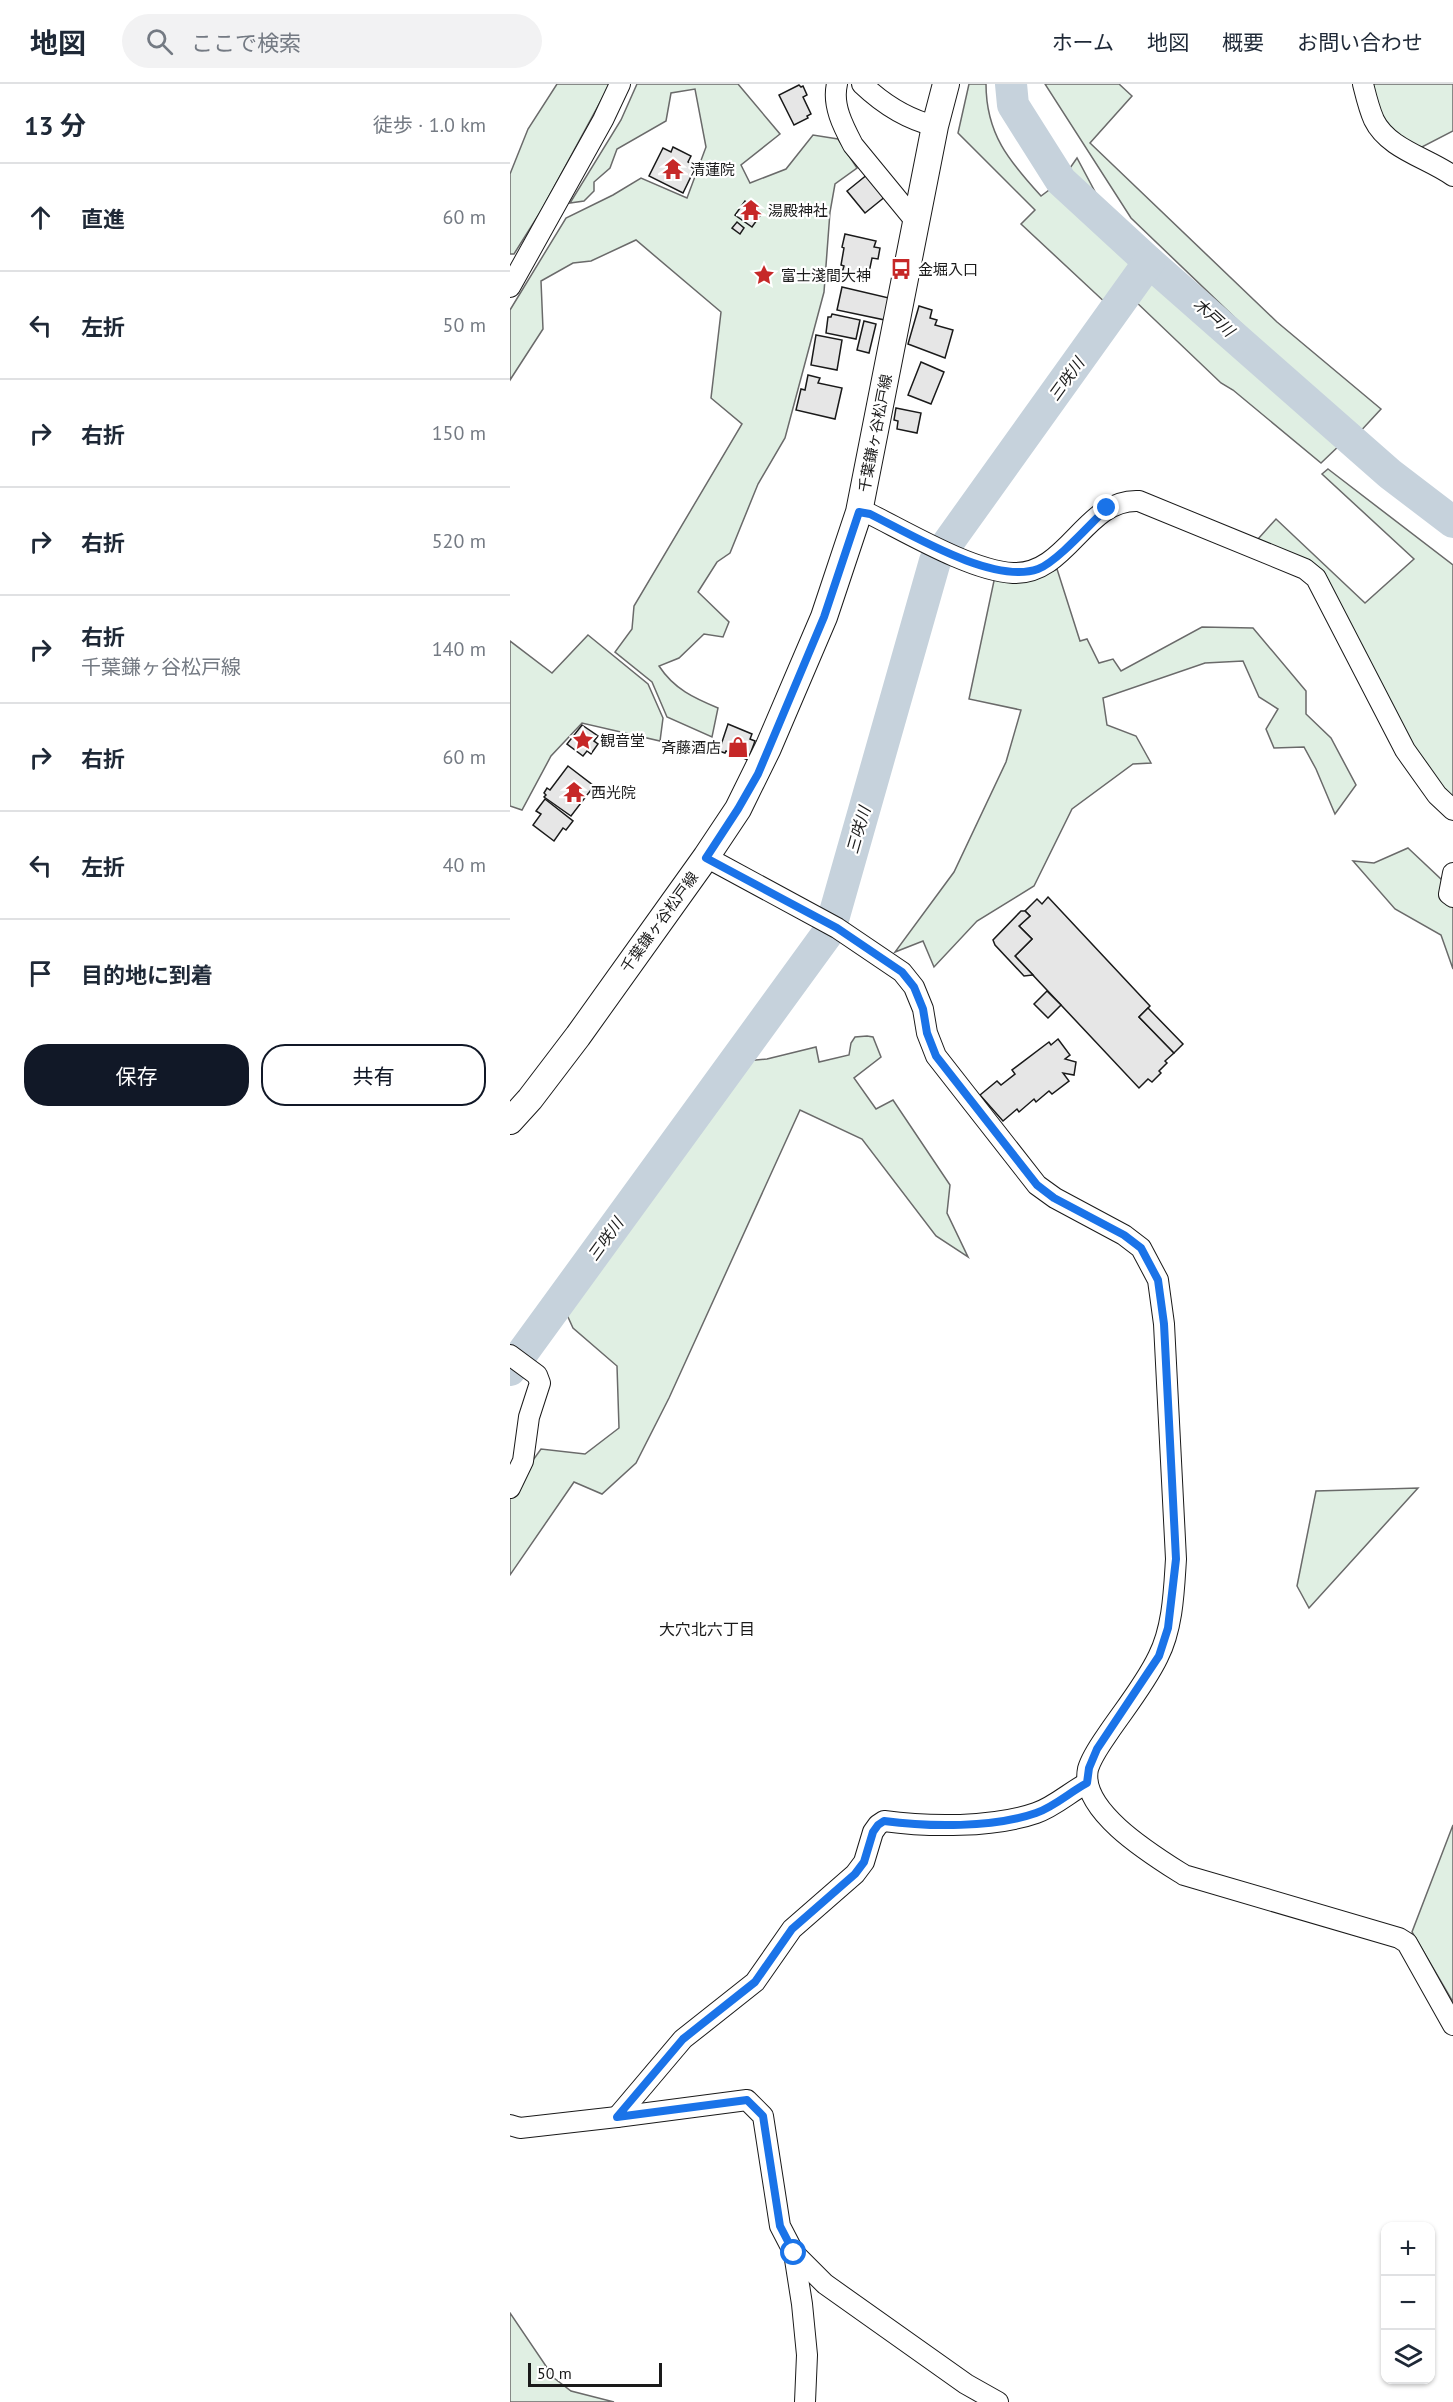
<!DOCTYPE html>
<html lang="ja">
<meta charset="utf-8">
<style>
body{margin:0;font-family:"PT Sans","Noto Sans JP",sans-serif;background:#f2f2f3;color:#1f2937}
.controls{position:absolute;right:18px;bottom:18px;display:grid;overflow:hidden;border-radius:12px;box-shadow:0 2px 4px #0004}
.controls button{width:54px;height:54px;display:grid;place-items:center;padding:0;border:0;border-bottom:2px solid #e0e1e3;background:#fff;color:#1f2937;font:30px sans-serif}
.scale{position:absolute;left:18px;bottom:15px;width:134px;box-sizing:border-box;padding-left:6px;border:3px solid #1a1a1a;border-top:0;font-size:16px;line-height:21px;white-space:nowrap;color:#1a1a1a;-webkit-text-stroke:4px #fff;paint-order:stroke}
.stop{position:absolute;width:18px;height:18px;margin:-14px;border:4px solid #1a73e8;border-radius:50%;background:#fff}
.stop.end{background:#1a73e8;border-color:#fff;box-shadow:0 2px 6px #0008}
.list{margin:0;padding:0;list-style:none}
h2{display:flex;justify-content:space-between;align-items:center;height:78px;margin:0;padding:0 24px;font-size:26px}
h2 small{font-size:20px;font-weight:400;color:#747a83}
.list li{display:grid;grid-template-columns:39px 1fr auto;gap:18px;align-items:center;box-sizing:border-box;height:108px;padding:0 24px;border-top:2px solid #e0e1e3}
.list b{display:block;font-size:22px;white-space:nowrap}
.list p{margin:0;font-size:20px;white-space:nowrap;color:#747a83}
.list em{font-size:20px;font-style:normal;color:#747a83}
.actions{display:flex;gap:12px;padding:18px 24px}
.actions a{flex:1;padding:14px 0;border:2px solid #111827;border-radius:24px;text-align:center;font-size:21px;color:#111827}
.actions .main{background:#111827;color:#fff}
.icon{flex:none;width:33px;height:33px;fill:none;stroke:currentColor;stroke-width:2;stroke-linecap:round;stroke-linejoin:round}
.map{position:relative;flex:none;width:943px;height:2318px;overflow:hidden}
header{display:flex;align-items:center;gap:36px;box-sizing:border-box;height:84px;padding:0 30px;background:#fff;border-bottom:2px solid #e0e1e3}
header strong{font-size:28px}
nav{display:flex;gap:33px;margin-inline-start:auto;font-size:21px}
.search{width:420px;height:54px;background:#f2f2f3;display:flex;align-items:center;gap:15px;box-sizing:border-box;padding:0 21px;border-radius:33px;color:#747a83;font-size:22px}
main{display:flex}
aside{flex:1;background:#fff}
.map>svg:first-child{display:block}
.green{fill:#e0efe3;stroke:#6a6a6a;stroke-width:1.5}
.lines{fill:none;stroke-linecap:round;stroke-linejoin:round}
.river{stroke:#c6d2dc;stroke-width:32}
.building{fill:#e6e6e6;stroke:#1a1a1a;stroke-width:1.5}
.minor-casing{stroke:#1a1a1a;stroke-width:22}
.major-casing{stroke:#1a1a1a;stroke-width:28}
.minor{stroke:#fff;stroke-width:20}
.major{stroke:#fff;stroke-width:26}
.route{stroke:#1a73e8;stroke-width:8}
.labels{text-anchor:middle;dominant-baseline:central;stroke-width:4.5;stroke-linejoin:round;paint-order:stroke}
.poi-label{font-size:15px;fill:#1a1a1a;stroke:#fff;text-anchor:start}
.street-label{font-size:15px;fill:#1a1a1a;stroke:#fff}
.water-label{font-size:16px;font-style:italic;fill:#1a1a1a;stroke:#fff}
.neighbourhood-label{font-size:16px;fill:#1a1a1a;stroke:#fff}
</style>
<header>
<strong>地図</strong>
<div class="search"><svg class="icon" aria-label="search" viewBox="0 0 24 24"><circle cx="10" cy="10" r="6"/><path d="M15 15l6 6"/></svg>ここで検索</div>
<nav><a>ホーム</a><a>地図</a><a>概要</a><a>お問い合わせ</a></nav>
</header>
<main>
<aside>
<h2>13 分<small>徒歩 · 1.0 km</small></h2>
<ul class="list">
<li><svg class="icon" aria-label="ahead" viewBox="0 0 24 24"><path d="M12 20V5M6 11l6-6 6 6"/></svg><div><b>直進</b></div><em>60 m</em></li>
<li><svg class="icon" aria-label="left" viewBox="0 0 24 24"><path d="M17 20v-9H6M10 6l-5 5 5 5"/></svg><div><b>左折</b></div><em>50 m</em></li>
<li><svg class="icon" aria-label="right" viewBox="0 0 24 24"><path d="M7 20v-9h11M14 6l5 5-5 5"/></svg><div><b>右折</b></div><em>150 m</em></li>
<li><svg class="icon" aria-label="right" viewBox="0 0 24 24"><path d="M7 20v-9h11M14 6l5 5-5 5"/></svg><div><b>右折</b></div><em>520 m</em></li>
<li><svg class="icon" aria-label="right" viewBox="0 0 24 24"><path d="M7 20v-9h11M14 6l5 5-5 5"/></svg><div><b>右折</b><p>千葉鎌ヶ谷松戸線</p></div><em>140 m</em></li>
<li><svg class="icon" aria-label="right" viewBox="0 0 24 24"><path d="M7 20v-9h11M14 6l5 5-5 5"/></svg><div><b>右折</b></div><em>60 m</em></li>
<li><svg class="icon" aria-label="left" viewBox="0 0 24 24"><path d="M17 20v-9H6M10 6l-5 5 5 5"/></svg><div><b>左折</b></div><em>40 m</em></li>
<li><svg class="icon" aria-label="arrive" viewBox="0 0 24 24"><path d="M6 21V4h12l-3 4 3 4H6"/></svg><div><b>目的地に到着</b></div></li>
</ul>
<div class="actions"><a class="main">保存</a><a>共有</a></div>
</aside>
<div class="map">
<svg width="943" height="2318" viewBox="0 0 943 2318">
<rect width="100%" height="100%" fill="#fff"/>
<g class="green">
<polygon points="47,0 100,0 31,127 4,170 0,170 0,90 18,45"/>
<path d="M127 0H228L270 50 231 81 240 99 276 85 303 51 328 55 347 84 325 100 320 128 314 208 275 354 248 400 220 469 207 478 188 508 219 538 213 553 194 550 169 574 149 582C164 605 184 614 208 624L202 653 157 633 142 598 105 568 122 545 124 522 232 340 201 314 211 228 126 156 81 177 63 179 31 197 33 245 0 296V226L56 134 103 111 131 94 177 114 196 63 185 5 161 9 156 37 107 65 100 84 84 98V107L74 117 60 119 111 36Z"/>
<path d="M459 0H476C476 50 499 77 531 112L551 97 567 74 606 147 639 172 600 223 511 140 525 126 448 49Z"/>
<polygon points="535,0 609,0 622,12 580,59 767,238 871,325 847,351 621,134"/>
<polygon points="856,0 943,0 943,47 912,63 886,57"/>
<polygon points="648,182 834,357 811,379 723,306 711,299 624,216"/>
<polygon points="818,385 943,481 943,714 931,703 900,657 806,483 748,455 766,435 855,519 904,475 812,390"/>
<polygon points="547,485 570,557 577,555 589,579 603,575 611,587 692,543 743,544 796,607 796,630 821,654 846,701 825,730 806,685 794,663 764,664 756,645 768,625 749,613 733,577 695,579 593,614 597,641 626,652 641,679 623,680 562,725 524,802 467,837 424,883 413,857 385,868 444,788 496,678 511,626 459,615 485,492 520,496"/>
<polygon points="78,551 138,600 153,634 150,657 72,639 41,672 12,726 0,722 0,557 42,589"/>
<polygon points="898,764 933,797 943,822 943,885 931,851 885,825 843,777 864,779"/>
<polygon points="357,952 363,953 371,973 344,994 366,1025 383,1016 440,1101 437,1129 458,1173 426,1152 352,1055 290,1026 159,1314 126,1379 92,1410 64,1398 0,1491 0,1408 31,1365 75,1370 109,1344 107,1282 63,1244 53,1222 235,977 257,975 306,963 309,978 339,971 341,959 345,953"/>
<polygon points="908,1404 799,1524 787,1502 806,1407"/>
<polygon points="943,1741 943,1918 902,1848"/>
<polygon points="0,2229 44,2294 61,2307 104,2318 0,2318"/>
</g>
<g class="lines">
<g class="river">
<polyline points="501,0 503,21 551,97 639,178 880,390 943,438"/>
<polyline points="0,1286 320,846 425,477 639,178"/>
</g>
</g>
<g class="building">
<polygon points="289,1 291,3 293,2 297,11 293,13 301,30 297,32 298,34 284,41 269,11"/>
<polygon points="163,63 181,72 178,78 186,82 173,109 139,92 153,64 161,68"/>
<polygon points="358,90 376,112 355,129 337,107"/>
<polygon points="235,117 252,129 242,143 225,131"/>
<polygon points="227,138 234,144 230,150 222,144"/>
<polygon points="335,150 366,157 364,163 370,164 368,175 362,174 357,198 331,192 334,182 331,181 334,164 332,163"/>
<polygon points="332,203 379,214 375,236 327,226"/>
<polygon points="409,222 422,226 420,234 427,236 425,241 443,246 435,274 398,260"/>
<polygon points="322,230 350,236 346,255 316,249 318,233 321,233"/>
<polygon points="354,237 366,240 359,269 347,266"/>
<polygon points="306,251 332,256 327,286 301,281"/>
<polygon points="411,278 434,288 421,320 398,311"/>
<polygon points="298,291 310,294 308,299 332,304 325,335 286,326 291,305 295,306"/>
<polygon points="386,324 411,329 407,349 387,345 388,337 384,336"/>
<polygon points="218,640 242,650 240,655 245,657 238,676 216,667 215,669 209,667"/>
<polygon points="72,641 88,652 84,657 88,660 81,670 77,667 73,672 57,660"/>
<polygon points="58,682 84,702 61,732 34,713 36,711 34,709 37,704 40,706"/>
<polygon points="35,715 63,737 56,746 53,744 44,757 23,741 31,730 26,727"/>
<polygon points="538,813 640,922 629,933 664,969 655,977 657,979 649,987 651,989 642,998 638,995 629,1004 505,872 522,855 509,842 520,832 515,827 527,815 532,820"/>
<polygon points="511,827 515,827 520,832 509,842 522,855 505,872 523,891 514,892 485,861 483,856"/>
<polygon points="537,907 551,921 538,934 524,920"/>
<polygon points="638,924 673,960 664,969 629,933"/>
<polygon points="548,955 560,971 555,975 566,978 564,991 553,989 559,997 542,1010 539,1007 526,1018 524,1015 509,1028 507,1025 493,1037 470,1011 487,997 491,1001 505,990 502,986 539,958 541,961"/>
</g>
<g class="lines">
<defs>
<g id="minor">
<path d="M327 0C322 21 333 42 343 61L407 139"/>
<path d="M352 0C373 20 396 35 425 42"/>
<path d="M853 0C856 12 859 25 864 36 878 65 918 74 943 92"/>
<polyline points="0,203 93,36 110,0"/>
<path d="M349 428 360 430C398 449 462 487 503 489 558 491 575 414 629 417L795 485 806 494 895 666 927 711 943 726"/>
<path d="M196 773 327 844 392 888 404 903 413 925 417 949 426 972 527 1101 545 1114 614 1151 631 1164 648 1196 654 1240 666 1475C664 1506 663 1544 648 1573 636 1598 617 1622 601 1645 593 1657 582 1671 578 1685 569 1727 644 1772 674 1791L889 1854 897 1859 943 1941"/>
<polyline points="943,789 939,810 943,813"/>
<polyline points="0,1271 27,1291 30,1299 19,1333 13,1377 0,1404"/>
<path d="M107 2033 173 1955 245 1898 282 1845 345 1790 354 1778 363 1748 368 1741 374 1737C418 1743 483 1744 526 1729 544 1723 560 1708 577 1699"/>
<polyline points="0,2041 10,2044 107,2033 237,2016 253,2032 270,2142 284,2169 315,2200 456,2300 488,2318"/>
<polyline points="284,2169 292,2220 297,2271 295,2318"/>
</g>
<polyline id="major" points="0,1037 20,1015 68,952 196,773 228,725 258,664 314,533 349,428 425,42 436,0"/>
</defs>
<use href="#minor" class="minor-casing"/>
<use href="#major" class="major-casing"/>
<use href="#minor" class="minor"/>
<use href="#major" class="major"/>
</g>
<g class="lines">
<path class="route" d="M284 2169 270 2142 253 2032 237 2016 107 2033 173 1955 245 1898 282 1845 345 1790 354 1778 363 1748 368 1741 374 1737C419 1743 483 1744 526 1729 544 1723 560 1708 577 1699L579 1684 587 1665 649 1572 658 1544 666 1475 654 1240 648 1196 631 1164 614 1151 544 1114 527 1101 426 972 417 949 413 925 404 903 392 888 327 844 196 774 228 725 248 690 314 533 349 428 360 430C400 450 484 501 528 485 547 478 581 439 597 424"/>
</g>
<defs>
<symbol id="temple-bare" viewBox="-9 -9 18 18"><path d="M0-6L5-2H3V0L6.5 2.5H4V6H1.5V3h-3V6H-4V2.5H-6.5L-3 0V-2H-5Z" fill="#c62828" stroke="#fff" stroke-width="2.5" paint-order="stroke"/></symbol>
<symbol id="bus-bare" viewBox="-9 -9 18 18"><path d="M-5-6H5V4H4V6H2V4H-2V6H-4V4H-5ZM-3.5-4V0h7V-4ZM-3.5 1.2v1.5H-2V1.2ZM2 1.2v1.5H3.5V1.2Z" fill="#c62828" stroke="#fff" stroke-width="2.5" paint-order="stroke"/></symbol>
<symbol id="sight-bare" viewBox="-9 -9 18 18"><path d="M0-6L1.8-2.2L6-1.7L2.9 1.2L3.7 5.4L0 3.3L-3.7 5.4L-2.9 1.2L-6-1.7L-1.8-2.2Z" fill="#c62828" stroke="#fff" stroke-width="2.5" paint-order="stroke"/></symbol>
<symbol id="shop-bare" viewBox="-9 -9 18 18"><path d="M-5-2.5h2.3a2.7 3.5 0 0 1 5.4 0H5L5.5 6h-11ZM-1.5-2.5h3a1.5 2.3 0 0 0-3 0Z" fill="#c62828" stroke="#fff" stroke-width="2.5" paint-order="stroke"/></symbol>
</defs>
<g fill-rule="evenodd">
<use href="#temple-bare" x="148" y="70" width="30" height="30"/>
<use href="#temple-bare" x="226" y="111" width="30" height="30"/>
<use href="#bus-bare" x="376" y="170" width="30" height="30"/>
<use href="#sight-bare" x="239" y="176" width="30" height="30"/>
<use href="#sight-bare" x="58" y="641" width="30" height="30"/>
<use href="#shop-bare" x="213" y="648" width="30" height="30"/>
<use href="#temple-bare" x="49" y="693" width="30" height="30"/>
</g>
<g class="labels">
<g class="poi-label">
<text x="180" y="85">清蓮院</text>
<text x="258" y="126">湯殿神社</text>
<text x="408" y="185">金堀入口</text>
<text x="271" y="191">富士淺間大神</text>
<text x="90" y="656">観音堂</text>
<text x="211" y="663" text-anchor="end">斉藤酒店</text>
<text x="81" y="708">西光院</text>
</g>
<g class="street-label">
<text transform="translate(365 349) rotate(-79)">千葉鎌ヶ谷松戸線</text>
<text transform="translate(149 838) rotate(-54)">千葉鎌ヶ谷松戸線</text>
</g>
<g class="water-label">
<text transform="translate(704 233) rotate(42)">木戸川</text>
<text transform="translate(556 295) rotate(-54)">三咲川</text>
<text transform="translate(348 746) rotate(-74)">三咲川</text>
<text transform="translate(95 1155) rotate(-54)">三咲川</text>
</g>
<g class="neighbourhood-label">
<text x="197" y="1545">大穴北六丁目</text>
</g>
</g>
</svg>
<div class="controls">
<button>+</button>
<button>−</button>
<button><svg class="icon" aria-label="layers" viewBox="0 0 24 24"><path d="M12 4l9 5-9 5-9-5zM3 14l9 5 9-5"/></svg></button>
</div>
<div class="scale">50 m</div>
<div class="stop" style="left:284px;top:2169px"></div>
<div class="stop end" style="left:597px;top:424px"></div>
</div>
</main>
